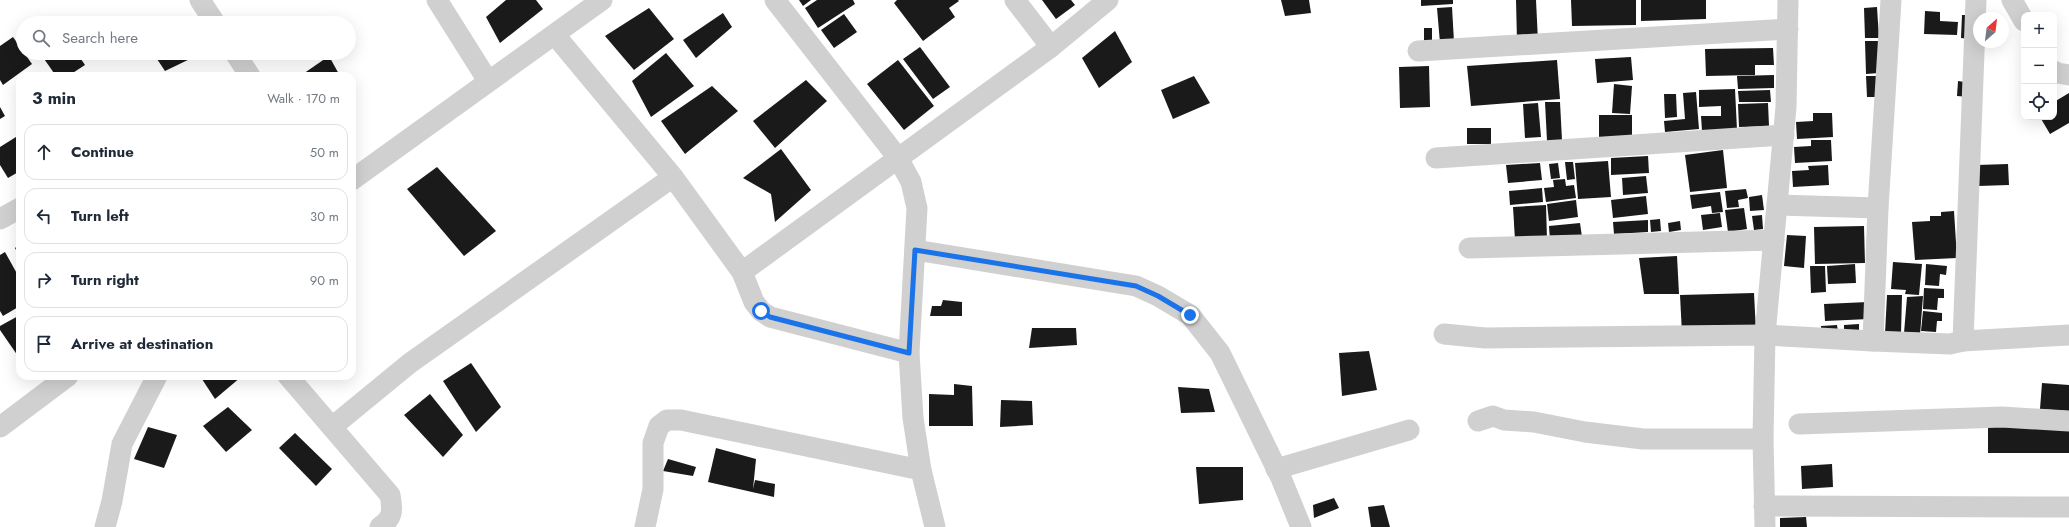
<!DOCTYPE html>
<meta charset="utf-8">
<style>
body{margin:0;font-family:Jost,sans-serif;background:#f6f6f7;color:#1f2937}
.controls{position:absolute;right:12px;top:12px;display:grid;overflow:hidden;border-radius:8px;box-shadow:0 4px 16px #0002}
.controls button{width:36px;height:36px;display:grid;place-items:center;padding:0;border:0;border-bottom:1px solid #e0e1e3;background:#fff;color:#1f2937;font:20px sans-serif}
.compass{position:absolute;left:1973px;top:12px;width:36px;height:36px;border-radius:50%;background:#fff;box-shadow:0 4px 16px #0002;rotate:28deg}
.stop{position:absolute;width:12px;height:12px;margin:-9px;border:3px solid #1a73e8;border-radius:50%;background:#fff}
.stop.end{background:#1a73e8;border-color:#fff;box-shadow:0 1px 4px #0008}
.list{margin:0;padding:0;list-style:none}
h2{display:flex;justify-content:space-between;align-items:center;height:52px;margin:0;padding:0 16px;font-size:17px}
h2 small{font-size:13px;font-weight:400;color:#747a83}
.list li{display:grid;grid-template-columns:26px 1fr auto;gap:12px;align-items:center;box-sizing:border-box;height:56px;margin:0 8px 8px;padding:0 8px;border:1px solid #e0e1e3;border-radius:12px}
.list b{display:block;font-size:15px;white-space:nowrap}
.list em{font-size:13px;font-style:normal;color:#747a83}
.icon{flex:none;width:22px;height:22px;fill:none;stroke:currentColor;stroke-width:2;stroke-linecap:round;stroke-linejoin:round}
.map{position:relative;flex:none;width:2069px;height:527px;overflow:hidden}
.search{position:absolute;background:#fff;box-shadow:0 4px 16px #0002;left:16px;top:16px;width:340px;height:44px;display:flex;align-items:center;gap:10px;box-sizing:border-box;padding:0 14px;border-radius:22px;color:#747a83;font-size:15px}
.panel{position:absolute;background:#fff;box-shadow:0 4px 16px #0002;left:16px;top:72px;width:340px;height:308px;border-radius:12px}
.map>svg:first-child{display:block}
.building{fill:#1a1a1a}
.lines{fill:none;stroke-linecap:round;stroke-linejoin:round}
.minor{stroke:#d0d0d0;stroke-width:21}
.route{stroke:#1a73e8;stroke-width:5}
</style>
<div class="map">
<svg width="2069" height="527" viewBox="0 0 2069 527">
<rect width="100%" height="100%" fill="#fff"/>
<g class="building">
<polygon points="506,0 536,0 543,9 500,43 486,17"/>
<polygon points="799,0 811,0 803,6"/>
<polygon points="817,0 853,0 855,4 818,28 805,8"/>
<polygon points="897,0 958,0 959,1 949,8 955,17 923,41 894,3"/>
<polygon points="1042,0 1071,0 1075,5 1056,19"/>
<polygon points="1281,0 1309,0 1311,13 1285,16"/>
<polygon points="1421,0 1453,0 1453,4 1421,6"/>
<polygon points="1516,0 1536,0 1538,41 1517,41"/>
<polygon points="1571,0 1636,0 1636,25 1572,26"/>
<polygon points="1641,0 1706,0 1706,19 1641,21"/>
<polygon points="1452,7 1454,42 1440,43 1437,8"/>
<polygon points="1877,7 1879,38 1865,38 1864,8"/>
<polygon points="649,8 674,39 634,70 605,36"/>
<polygon points="1925,11 1940,12 1940,21 1958,22 1957,35 1924,34"/>
<polygon points="723,13 732,27 696,58 683,40"/>
<polygon points="844,14 857,32 834,48 821,30"/>
<polygon points="1962,15 1973,15 1971,39 1961,38"/>
<rect x="1424" y="28" width="8" height="15"/>
<polygon points="1115,31 1132,62 1099,88 1082,58"/>
<polygon points="13,37 32,64 3,85 0,80 0,46"/>
<polygon points="1865,41 1878,41 1879,73 1866,74"/>
<polygon points="920,47 950,87 933,99 903,59"/>
<polygon points="1773,48 1774,65 1755,65 1755,75 1706,76 1705,49"/>
<polygon points="40,53 77,53 85,65 68,76 56,76"/>
<polygon points="153,53 192,53 194,57 165,71"/>
<polygon points="666,53 694,86 651,117 632,81"/>
<polygon points="329,56 340,76 300,76"/>
<polygon points="1631,57 1633,80 1597,83 1595,59"/>
<polygon points="898,60 934,106 904,130 867,84"/>
<polygon points="1557,60 1560,99 1471,106 1467,66"/>
<polygon points="1429,66 1430,107 1400,108 1399,67"/>
<polygon points="1774,75 1774,88 1738,89 1737,76"/>
<polygon points="1194,76 1210,103 1173,119 1161,90"/>
<polygon points="1866,76 1877,76 1878,97 1867,97"/>
<polygon points="806,80 827,101 775,148 753,121"/>
<polygon points="1958,81 1971,83 1969,97 1957,96"/>
<polygon points="1614,84 1632,86 1630,114 1612,113"/>
<polygon points="712,86 738,111 685,154 661,121"/>
<polygon points="1735,89 1737,130 1702,131 1701,116 1721,116 1721,106 1699,107 1699,90"/>
<polygon points="1770,90 1771,102 1739,102 1738,91"/>
<polygon points="1696,92 1699,129 1665,132 1664,121 1685,119 1683,93"/>
<polygon points="2069,93 2069,123 2050,134 2040,117 2054,117 2054,102"/>
<polygon points="1664,94 1676,94 1677,117 1665,118"/>
<polygon points="1545,102 1560,102 1562,140 1547,141"/>
<polygon points="1538,103 1541,137 1525,138 1523,104"/>
<polygon points="1768,103 1769,126 1739,127 1738,104"/>
<polygon points="0,107 5,116 0,119"/>
<polygon points="1813,113 1832,113 1833,137 1797,139 1796,122 1813,121"/>
<rect x="1599" y="115" width="33" height="26"/>
<rect x="1467" y="128" width="24" height="16"/>
<polygon points="16,137 20,143 20,171 8,178 0,165 0,147"/>
<polygon points="1811,140 1831,140 1832,161 1795,163 1794,147 1811,146"/>
<polygon points="781,149 811,190 775,222 771,194 743,178"/>
<polygon points="1723,150 1727,188 1690,192 1685,155"/>
<polygon points="1648,156 1649,173 1611,175 1611,158"/>
<polygon points="1608,161 1611,197 1578,199 1575,163"/>
<polygon points="1565,162 1573,162 1575,179 1567,180"/>
<polygon points="1540,163 1542,180 1508,183 1506,165"/>
<polygon points="1558,163 1560,178 1551,179 1549,164"/>
<polygon points="2008,164 2009,185 1978,186 1977,165"/>
<polygon points="1828,165 1829,185 1793,187 1792,171 1809,170 1808,166"/>
<polygon points="437,167 496,231 464,256 407,189"/>
<polygon points="1646,176 1648,193 1623,195 1622,178"/>
<polygon points="1565,179 1566,186 1574,185 1576,198 1546,202 1544,188 1554,187 1553,180"/>
<polygon points="1542,188 1543,202 1510,205 1509,191"/>
<polygon points="1746,189 1748,198 1738,200 1739,207 1727,208 1725,191"/>
<polygon points="1720,192 1723,212 1712,213 1711,206 1692,209 1690,195"/>
<polygon points="1762,195 1764,210 1750,211 1749,197"/>
<polygon points="1646,196 1648,214 1613,218 1611,200"/>
<polygon points="1576,200 1578,217 1549,221 1547,204"/>
<polygon points="1546,205 1547,240 1515,240 1513,207"/>
<polygon points="1744,208 1747,229 1728,232 1725,210"/>
<polygon points="1954,211 1957,258 1915,260 1912,222 1930,221 1930,216 1941,216 1941,212"/>
<polygon points="1720,213 1722,227 1703,230 1701,215"/>
<polygon points="1762,215 1763,229 1754,230 1752,216"/>
<polygon points="1660,219 1661,231 1651,232 1650,220"/>
<polygon points="1648,220 1648,232 1614,234 1613,222"/>
<polygon points="1680,221 1681,230 1669,232 1668,223"/>
<polygon points="1580,223 1582,237 1550,241 1549,226"/>
<polygon points="1864,226 1865,263 1815,264 1814,227"/>
<polygon points="1787,235 1806,236 1804,268 1784,266"/>
<polygon points="20,244 20,258 15,248"/>
<polygon points="5,252 20,279 20,306 3,316 0,311 0,255"/>
<polygon points="1677,256 1679,294 1644,294 1639,258"/>
<polygon points="1893,262 1922,264 1919,295 1905,294 1906,290 1891,289"/>
<polygon points="1855,264 1856,283 1828,284 1827,266"/>
<polygon points="1926,264 1947,266 1946,275 1940,274 1939,286 1925,285"/>
<polygon points="1810,266 1825,266 1826,292 1811,293"/>
<polygon points="1924,288 1944,289 1944,298 1938,298 1937,310 1923,309"/>
<polygon points="1754,293 1756,332 1682,334 1680,295"/>
<polygon points="1887,295 1902,295 1901,334 1885,334"/>
<polygon points="1923,296 1920,335 1904,333 1907,297"/>
<polygon points="943,300 962,302 962,316 930,316 932,306 941,306"/>
<polygon points="1868,302 1869,319 1825,321 1824,304"/>
<polygon points="1923,311 1942,313 1942,321 1937,321 1936,332 1921,331"/>
<polygon points="20,315 20,359 0,330 0,326"/>
<polygon points="1859,324 1859,331 1844,332 1844,325"/>
<polygon points="1837,325 1838,332 1821,333 1821,326"/>
<polygon points="1032,328 1076,328 1077,345 1029,348"/>
<polygon points="1369,351 1377,390 1342,396 1339,353"/>
<polygon points="471,363 501,407 476,432 443,381"/>
<polygon points="200,376 240,376 241,377 215,399"/>
<polygon points="2042,383 2069,385 2069,411 2040,409"/>
<polygon points="954,384 972,386 973,426 929,426 929,394 954,395"/>
<polygon points="1178,387 1209,389 1215,412 1181,413"/>
<polygon points="430,394 463,435 443,457 404,415"/>
<polygon points="1001,400 1032,401 1033,425 1000,427"/>
<polygon points="228,407 252,430 226,452 203,426"/>
<polygon points="1988,424 2069,425 2069,453 1988,453"/>
<polygon points="148,427 177,435 164,468 134,459"/>
<polygon points="295,433 332,469 316,486 279,448"/>
<polygon points="716,448 756,459 753,489 755,480 775,484 774,497 708,482"/>
<polygon points="668,459 696,467 693,476 663,471"/>
<polygon points="1832,464 1833,487 1802,489 1801,466"/>
<polygon points="1196,467 1243,467 1243,500 1199,504"/>
<polygon points="1334,498 1339,508 1314,518 1313,505"/>
<polygon points="1384,505 1390,527 1371,527 1368,507"/>
<polygon points="1806,517 1807,527 1780,527 1780,518"/>
</g>
<g class="lines">
<g class="minor">
<polyline points="200,0 215,23"/>
<polyline points="437,0 488,81"/>
<polyline points="775,0 898,158 911,182 917,208 909,353 913,418 921,470 935,527"/>
<polyline points="1015,0 1051,47"/>
<polyline points="2012,0 2024,21"/>
<polyline points="555,35 673,177 742,272 754,302 761,311 770,317 909,353"/>
<polyline points="1418,51 1788,29"/>
<polyline points="235,53 250,76"/>
<polyline points="2054,71 2057,73 2069,75"/>
<polyline points="1436,158 1784,135"/>
<polyline points="352,180 602,0"/>
<polyline points="1777,205 1878,208"/>
<polyline points="0,219 20,208"/>
<polyline points="1469,248 1774,240"/>
<polyline points="915,250 1136,286 1158,296 1190,315 1220,353 1281,478 1301,527"/>
<polyline points="742,272 1051,47 1108,0"/>
<polyline points="1444,334 1485,338 1765,335 1873,341 1950,344 1963,341 1976,0"/>
<polyline points="1873,341 1878,208 1891,0"/>
<polyline points="1963,341 2069,335"/>
<path d="M288 376 390 495C393 511 393 518 380 527"/>
<polyline points="1478,421 1493,416 1504,420 1534,422 1585,432 1643,439 1763,439"/>
<polyline points="1799,424 2002,417 2069,421"/>
<polyline points="0,427 68,376"/>
<polyline points="332,427 410,363 673,177"/>
<polyline points="1276,469 1409,430"/>
<polyline points="1764,506 2069,507"/>
<polyline points="105,527 112,501 122,444 157,376"/>
<polyline points="645,527 653,489 653,443 659,426 667,420 681,420 921,470"/>
<polyline points="1765,527 1763,439 1765,335 1786,107 1788,0"/>
</g>
</g>
<g class="lines">
<polyline class="route" points="761,311 770,317 909,353 915,250 1136,286 1158,296 1190,315"/>
</g>
</svg>
<div class="controls">
<button>+</button>
<button>−</button>
<button><svg class="icon" aria-label="locate" viewBox="0 0 24 24"><circle cx="12" cy="12" r="6"/><path d="M12 2v4M12 18v4M2 12h4M18 12h4"/></svg></button>
</div>
<svg class="compass" viewBox="-18 -18 36 36"><path d="M0-13l5 13h-10z" fill="#e53935"/><path d="M0 13l5-13h-10z" fill="#747a83"/></svg>
<div class="stop" style="left:761px;top:311px"></div>
<div class="stop end" style="left:1190px;top:315px"></div>
<div class="search"><svg class="icon" aria-label="search" viewBox="0 0 24 24"><circle cx="10" cy="10" r="6"/><path d="M15 15l6 6"/></svg>Search here</div>
<section class="panel">
<h2>3 min<small>Walk · 170 m</small></h2>
<ul class="list">
<li><svg class="icon" aria-label="ahead" viewBox="0 0 24 24"><path d="M12 20V5M6 11l6-6 6 6"/></svg><div><b>Continue</b></div><em>50 m</em></li>
<li><svg class="icon" aria-label="left" viewBox="0 0 24 24"><path d="M17 20v-9H6M10 6l-5 5 5 5"/></svg><div><b>Turn left</b></div><em>30 m</em></li>
<li><svg class="icon" aria-label="right" viewBox="0 0 24 24"><path d="M7 20v-9h11M14 6l5 5-5 5"/></svg><div><b>Turn right</b></div><em>90 m</em></li>
<li><svg class="icon" aria-label="arrive" viewBox="0 0 24 24"><path d="M6 21V4h12l-3 4 3 4H6"/></svg><div><b>Arrive at destination</b></div></li>
</ul>
</section>
</div>
